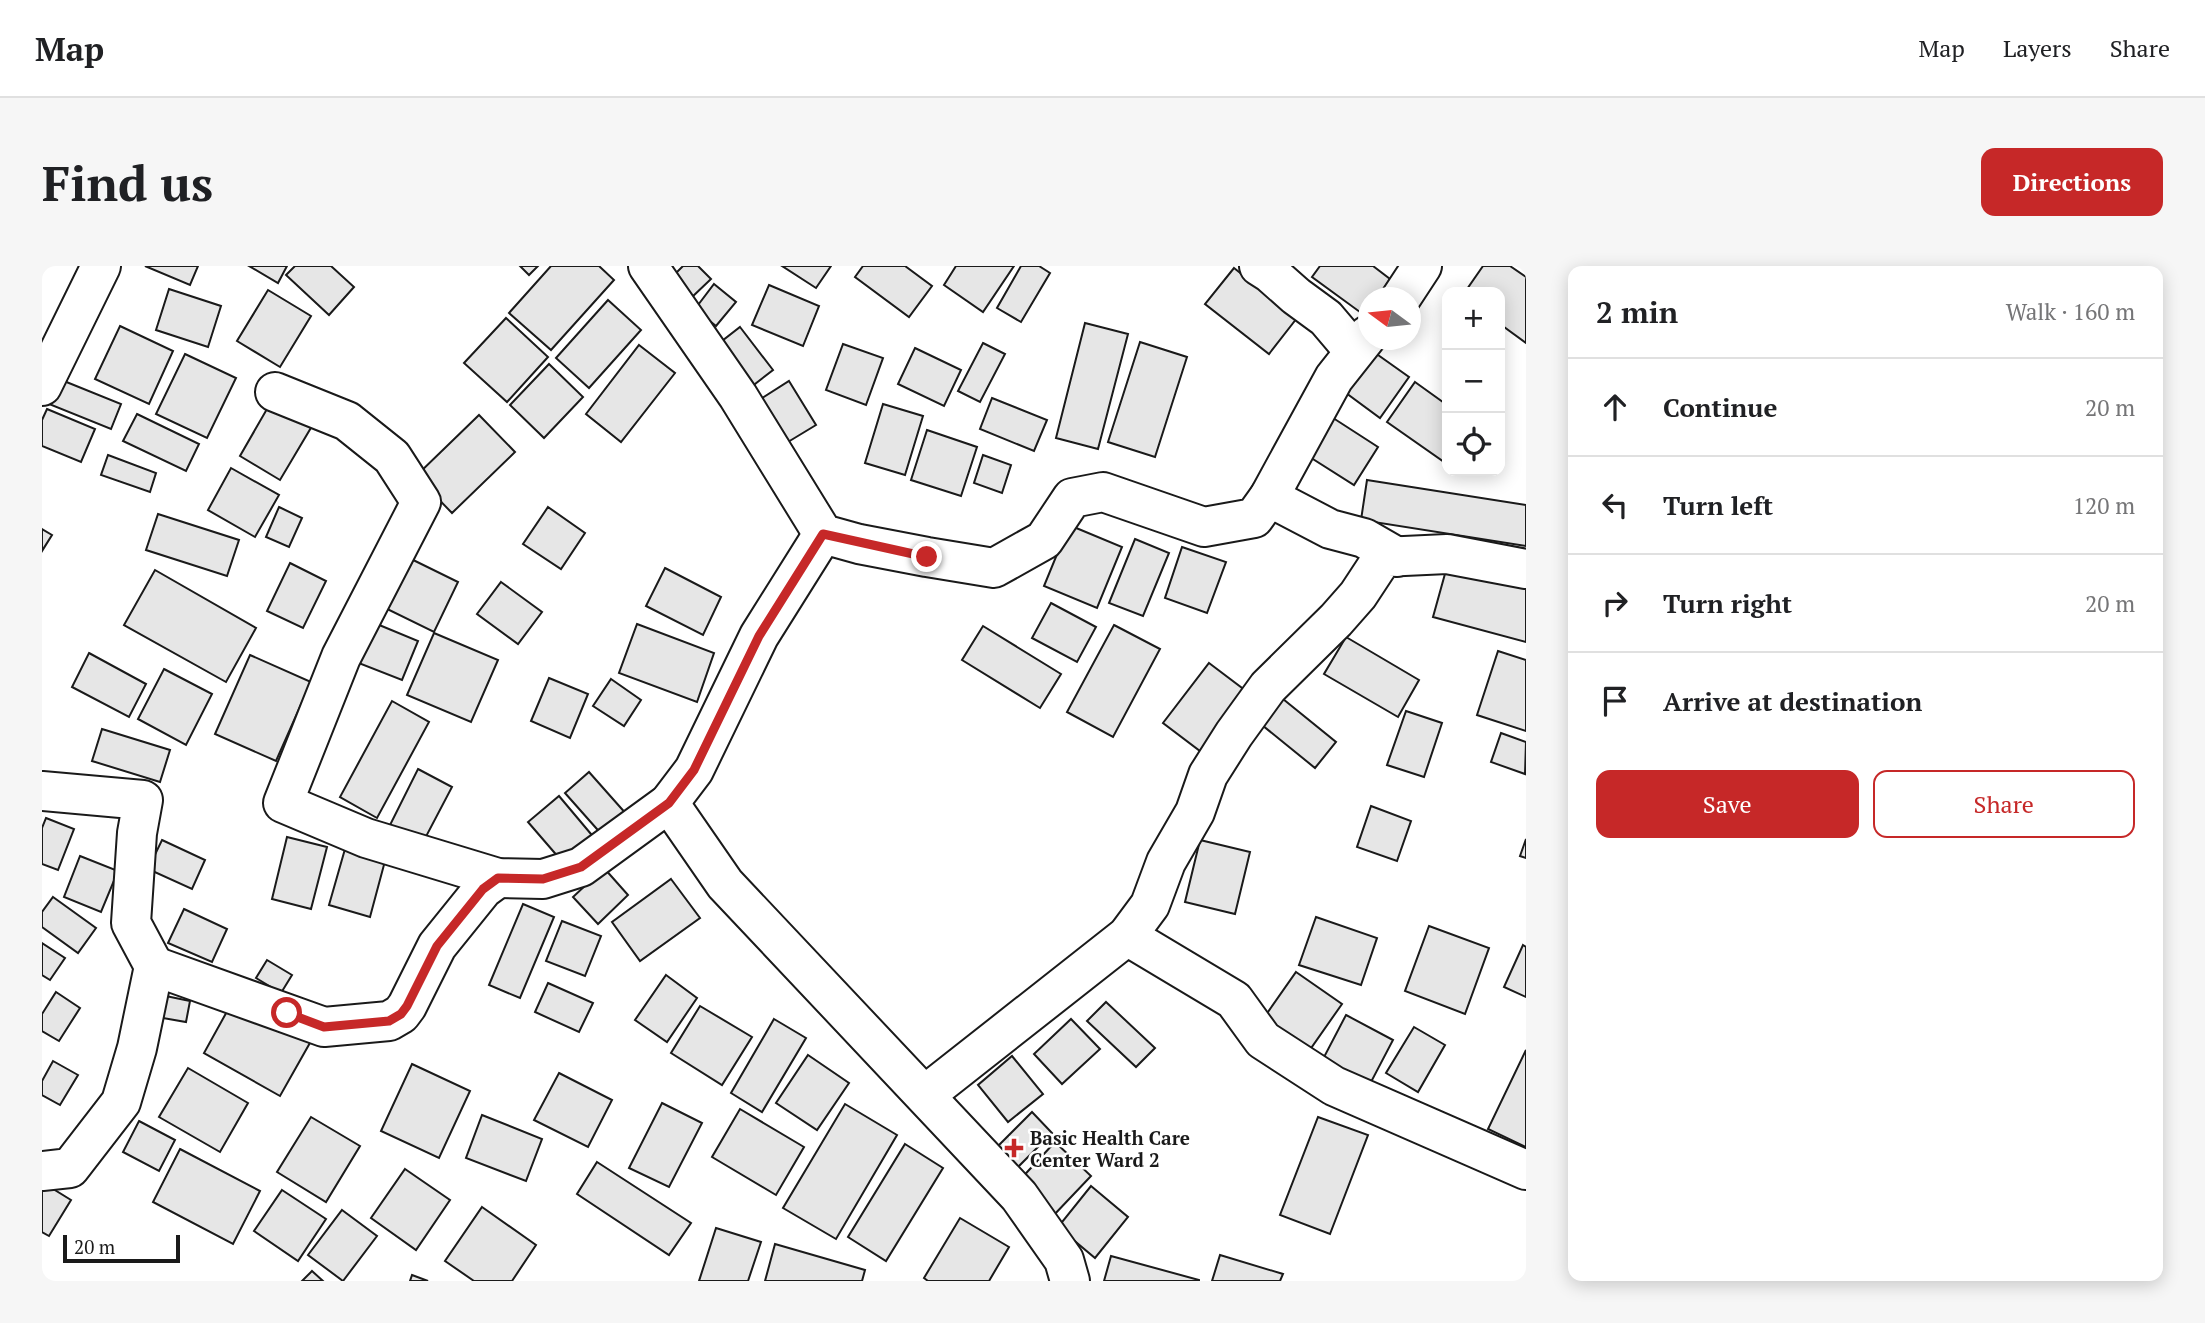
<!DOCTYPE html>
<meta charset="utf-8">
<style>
body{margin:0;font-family:"PT Serif",serif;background:#f6f6f6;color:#202124}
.controls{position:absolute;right:21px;top:21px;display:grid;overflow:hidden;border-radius:14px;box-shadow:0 4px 18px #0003}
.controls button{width:63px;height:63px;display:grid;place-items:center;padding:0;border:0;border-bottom:2px solid #e0e0e0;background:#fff;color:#202124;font:35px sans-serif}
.compass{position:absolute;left:1316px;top:21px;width:63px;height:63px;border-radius:50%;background:#fff;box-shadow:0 4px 18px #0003;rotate:285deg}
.scale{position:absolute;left:21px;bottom:18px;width:117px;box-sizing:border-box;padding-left:7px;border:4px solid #1a1a1a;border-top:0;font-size:19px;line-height:24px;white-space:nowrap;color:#1a1a1a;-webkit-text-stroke:5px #fff;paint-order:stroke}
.stop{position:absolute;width:21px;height:21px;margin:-16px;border:5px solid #c62828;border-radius:50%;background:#fff}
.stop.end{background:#c62828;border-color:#fff;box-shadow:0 2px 7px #0008}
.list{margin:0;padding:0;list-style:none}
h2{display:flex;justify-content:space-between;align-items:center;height:91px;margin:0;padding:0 28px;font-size:30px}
h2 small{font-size:23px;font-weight:400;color:#757577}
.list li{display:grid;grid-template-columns:46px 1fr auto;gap:21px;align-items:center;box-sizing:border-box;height:98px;padding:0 28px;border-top:2px solid #e0e0e0}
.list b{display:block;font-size:26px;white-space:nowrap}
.list em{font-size:23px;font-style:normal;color:#757577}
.actions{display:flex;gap:14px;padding:21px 28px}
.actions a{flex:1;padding:16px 0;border:2px solid #c62828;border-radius:14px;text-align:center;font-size:24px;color:#c62828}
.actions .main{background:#c62828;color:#fff}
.icon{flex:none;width:38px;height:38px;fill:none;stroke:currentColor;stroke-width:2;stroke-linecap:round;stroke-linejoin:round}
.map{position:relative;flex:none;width:1484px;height:1015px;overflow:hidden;border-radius:14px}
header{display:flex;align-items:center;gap:42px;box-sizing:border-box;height:98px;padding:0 35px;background:#fff;border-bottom:2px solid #e0e0e0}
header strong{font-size:33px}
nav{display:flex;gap:38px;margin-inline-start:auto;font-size:24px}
.intro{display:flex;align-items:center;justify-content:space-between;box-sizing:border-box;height:168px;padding:0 42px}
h1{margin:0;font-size:49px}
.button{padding:18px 32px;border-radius:14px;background:#c62828;color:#fff;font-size:24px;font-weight:700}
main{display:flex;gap:42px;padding:0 42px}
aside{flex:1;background:#fff;border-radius:14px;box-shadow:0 4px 18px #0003}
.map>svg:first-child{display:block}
.building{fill:#e6e6e6;stroke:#1a1a1a;stroke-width:2}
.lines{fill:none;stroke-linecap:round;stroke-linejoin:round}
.minor-casing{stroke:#1a1a1a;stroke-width:42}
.minor{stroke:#fff;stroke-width:38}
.route{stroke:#c62828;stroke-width:9}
.poi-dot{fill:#c62828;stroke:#fff;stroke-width:2.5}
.labels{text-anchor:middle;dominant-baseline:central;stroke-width:5;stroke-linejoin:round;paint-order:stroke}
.poi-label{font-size:19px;font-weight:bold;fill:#1a1a1a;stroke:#fff;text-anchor:start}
</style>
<header>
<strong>Map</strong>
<nav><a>Map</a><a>Layers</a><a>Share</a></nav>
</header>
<div class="intro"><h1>Find us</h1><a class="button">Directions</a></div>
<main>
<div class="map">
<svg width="1484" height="1015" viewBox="0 0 1484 1015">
<rect width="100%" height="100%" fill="#fff"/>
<g class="building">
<polygon points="103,0 156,0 148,19"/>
<polygon points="207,0 245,0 236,17"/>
<polygon points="253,0 289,0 312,21 287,49 244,9"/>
<polygon points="478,0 496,0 487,9"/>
<polygon points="509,0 557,0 572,14 509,84 467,47"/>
<polygon points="641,0 656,0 669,13 649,32 629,12"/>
<polygon points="740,0 789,0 774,22"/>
<polygon points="821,0 863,0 890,20 867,51 813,11"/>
<polygon points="914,0 972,0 941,46 902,19"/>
<polygon points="979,0 997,0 1008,7 979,56 955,42"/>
<polygon points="1278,0 1331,0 1348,13 1335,32 1326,32 1326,44 1322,49 1270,11"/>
<polygon points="1441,0 1468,0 1484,11 1484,77 1458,58 1458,26 1423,26"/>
<polygon points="1192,2 1255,52 1227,88 1163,38"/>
<polygon points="672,18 694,36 674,60 653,43"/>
<polygon points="727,19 777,40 761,80 710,59"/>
<polygon points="127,23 179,40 166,81 114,64"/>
<polygon points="226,24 269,50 238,101 195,75"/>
<polygon points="566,34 599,64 547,122 514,92"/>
<polygon points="464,52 506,91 465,136 422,97"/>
<polygon points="1043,57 1086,68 1056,183 1014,172"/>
<polygon points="78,60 131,85 107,138 53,113"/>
<polygon points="698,61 731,104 704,125 671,82"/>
<polygon points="1098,76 1145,91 1113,191 1066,176"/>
<polygon points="941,77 963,88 938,136 916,125"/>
<polygon points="801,78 841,92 824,139 784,124"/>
<polygon points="597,79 633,107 579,176 544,148"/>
<polygon points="873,82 919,104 902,140 856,118"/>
<polygon points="1329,84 1367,111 1338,152 1300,124"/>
<polygon points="143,88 194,112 165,172 114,148"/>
<polygon points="507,98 541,131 502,172 468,139"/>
<polygon points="17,113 79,138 69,163 7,138"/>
<polygon points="747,115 774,159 741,179 714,136"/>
<polygon points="1373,116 1405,139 1405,198 1345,156"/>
<polygon points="950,132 1005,154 992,185 938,163"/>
<polygon points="229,136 270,160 238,214 198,190"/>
<polygon points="841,138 881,150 863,209 823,197"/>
<polygon points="5,143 53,163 39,196 0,180 0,154"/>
<polygon points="95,148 157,178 144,205 81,175"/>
<polygon points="437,149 473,186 410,247 374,210"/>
<polygon points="1288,150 1336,181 1312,219 1263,188"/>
<polygon points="885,164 935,181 919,230 869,214"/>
<polygon points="66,189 114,207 108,226 59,209"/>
<polygon points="941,189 969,199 960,227 932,217"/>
<polygon points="189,202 237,229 213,271 166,244"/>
<polygon points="1325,214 1484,239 1484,280 1319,254"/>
<polygon points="237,241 260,252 247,281 224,271"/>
<polygon points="506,241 543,267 519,303 481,278"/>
<polygon points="116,248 197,274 185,310 104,284"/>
<polygon points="1027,259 1080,281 1055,342 1002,320"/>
<polygon points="0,263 10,269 0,285"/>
<polygon points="1093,273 1127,287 1101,350 1067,337"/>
<polygon points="1140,281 1184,296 1165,347 1123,332"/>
<polygon points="361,289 416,316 392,366 337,339"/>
<polygon points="248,297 284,315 261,362 225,345"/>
<polygon points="1406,297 1484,318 1484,376 1391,351"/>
<polygon points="623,302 679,331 661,369 604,340"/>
<polygon points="113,304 214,362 184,416 82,359"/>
<polygon points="459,316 500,346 476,378 435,348"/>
<polygon points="1009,337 1054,361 1035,396 990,372"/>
<polygon points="330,356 376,375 360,414 314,396"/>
<polygon points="595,358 672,387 655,436 577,407"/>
<polygon points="1072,359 1118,383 1071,471 1025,446"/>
<polygon points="941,360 1019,408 998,442 920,394"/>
<polygon points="392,367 456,394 429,456 365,429"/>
<polygon points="1304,371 1377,414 1356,451 1282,408"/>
<polygon points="1456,385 1484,394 1484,465 1435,449"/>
<polygon points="47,387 104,418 87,451 30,421"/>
<polygon points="208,389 269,416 234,495 173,468"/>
<polygon points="1167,397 1204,425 1158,485 1121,457"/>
<polygon points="122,403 170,428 144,479 96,453"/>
<polygon points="507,412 546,428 528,472 489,455"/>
<polygon points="569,413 599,434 582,460 551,440"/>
<polygon points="1241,433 1294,476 1273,502 1220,459"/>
<polygon points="350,435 387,456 335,552 298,531"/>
<polygon points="1364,445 1400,457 1382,511 1345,499"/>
<polygon points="60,463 128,484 118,516 50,495"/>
<polygon points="1459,467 1484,476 1483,508 1449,496"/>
<polygon points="376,503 410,521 378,582 345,565"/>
<polygon points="547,506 586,550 562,571 523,527"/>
<polygon points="517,530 554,574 524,600 486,556"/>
<polygon points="1329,540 1369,555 1355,595 1315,581"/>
<polygon points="4,552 32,563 16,604 0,598 0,562"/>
<polygon points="245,571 285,581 269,643 230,633"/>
<polygon points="1484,573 1484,592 1478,590"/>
<polygon points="120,574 163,594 150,623 106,603"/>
<polygon points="1158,574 1208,586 1193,648 1143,636"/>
<polygon points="303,583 343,595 328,651 287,639"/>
<polygon points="38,590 76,605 59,646 22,631"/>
<polygon points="562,602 586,629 556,658 531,631"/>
<polygon points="629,613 658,652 598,695 570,656"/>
<polygon points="11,631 54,662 36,687 0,661 0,646"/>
<polygon points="481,638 512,651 478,732 447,719"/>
<polygon points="142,643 185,663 170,696 126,677"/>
<polygon points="1274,651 1335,672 1319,719 1257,699"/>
<polygon points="520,655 559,670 543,710 504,695"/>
<polygon points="1387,660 1447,682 1423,748 1363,725"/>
<polygon points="0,677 23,692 8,714 0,709"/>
<polygon points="1481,679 1484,681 1484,731 1462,721"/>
<polygon points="225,694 250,709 239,727 214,712"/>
<polygon points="1254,706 1300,738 1267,785 1221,753"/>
<polygon points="624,709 655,732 625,776 593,754"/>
<polygon points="506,717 551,737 537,766 493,746"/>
<polygon points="14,726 38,742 17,775 0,765 0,748"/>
<polygon points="119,729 148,735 144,756 115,751"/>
<polygon points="193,731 269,775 238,830 162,787"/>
<polygon points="1064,736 1113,782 1094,801 1045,755"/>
<polygon points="658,740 710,771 680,819 629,787"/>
<polygon points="1304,749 1351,774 1328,818 1281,793"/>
<polygon points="732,753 764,772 720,846 689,827"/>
<polygon points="1029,753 1058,783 1020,818 992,788"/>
<polygon points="1372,761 1403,779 1376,826 1344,807"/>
<polygon points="1484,784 1484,881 1446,863"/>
<polygon points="766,789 807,817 775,864 734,837"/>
<polygon points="970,790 1001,828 966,856 936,819"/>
<polygon points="11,795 36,809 18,839 0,829 0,815"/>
<polygon points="370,798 428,825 397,892 339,865"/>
<polygon points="146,802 206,837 178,886 117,851"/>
<polygon points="517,807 570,834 546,881 492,854"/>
<polygon points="620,837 660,857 627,921 587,902"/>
<polygon points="803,838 855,869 794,973 741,942"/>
<polygon points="698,843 762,881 734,929 670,891"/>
<polygon points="990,846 1010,867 972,905 951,885"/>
<polygon points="440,849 500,873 484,915 424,892"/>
<polygon points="269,851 318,880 284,936 235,906"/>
<polygon points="1276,851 1326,869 1288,968 1238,949"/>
<polygon points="97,855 133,874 117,905 81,886"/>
<polygon points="1013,876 1049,910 1010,951 975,917"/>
<polygon points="863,878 901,902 844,995 806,971"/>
<polygon points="138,883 218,925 191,978 111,936"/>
<polygon points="555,896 649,957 627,989 535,928"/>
<polygon points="363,903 408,934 374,984 329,952"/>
<polygon points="0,916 29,934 7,970 0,966"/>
<polygon points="1049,920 1086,951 1053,992 1016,961"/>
<polygon points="240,924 284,953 256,995 212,965"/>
<polygon points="440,941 494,979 470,1015 432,1015 403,995"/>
<polygon points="300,944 335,970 301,1015 266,989"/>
<polygon points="918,952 967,981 947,1015 886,1015 882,1012"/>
<polygon points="674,962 719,976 706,1015 657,1015"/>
<polygon points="733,978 823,1004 820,1015 723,1015"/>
<polygon points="1178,989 1241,1008 1238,1015 1170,1015"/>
<polygon points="1069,990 1157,1014 1157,1015 1062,1015"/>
<polygon points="270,1005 281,1015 260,1015"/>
<polygon points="370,1009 386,1015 368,1015"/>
</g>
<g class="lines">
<defs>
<g id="minor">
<polyline points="606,0 696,130 781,268 817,278 885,291 952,302 1002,274 1030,232 1061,226 1162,261 1212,252 1227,231 1292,112 1326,69"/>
<polyline points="1217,0 1228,7 1254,30 1284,52 1312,85"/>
<polyline points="1359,32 1380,0"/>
<polyline points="0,120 59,0"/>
<polyline points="233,126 305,155 350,191 379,236 299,391 241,537 324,572 456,612 501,613 539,601 627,537 652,504 717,370 781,268"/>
<polyline points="1227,231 1288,263 1322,272 1355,291"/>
<polyline points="0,525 101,534 95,567 89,657 112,700 95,782 79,836 28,902 0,905"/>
<polyline points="627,537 683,618 977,930 1022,994 1028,1015"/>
<polyline points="1085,670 1192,734 1221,774 1292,820 1484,904"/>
<polyline points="112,700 282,761 347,755 359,748 365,740 395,680 441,623 456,612"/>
<polyline points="883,829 1085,670 1108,639 1124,596 1153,546 1166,509 1192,468 1226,421 1294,354 1316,329 1341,291 1405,288 1484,303"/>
</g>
</defs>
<use href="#minor" class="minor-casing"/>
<use href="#minor" class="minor"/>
</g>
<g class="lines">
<polyline class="route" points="245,747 282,761 347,755 359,748 365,740 395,680 441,623 456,612 501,613 539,601 627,537 652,504 717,370 781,268 885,291"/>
</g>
<path class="poi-dot" d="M968.5 871.5h7v7h7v7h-7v7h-7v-7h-7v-7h7z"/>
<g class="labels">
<g class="poi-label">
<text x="988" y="871">Basic Health Care<tspan x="988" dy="22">Center Ward 2</tspan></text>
</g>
</g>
</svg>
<div class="controls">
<button>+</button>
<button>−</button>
<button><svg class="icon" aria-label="locate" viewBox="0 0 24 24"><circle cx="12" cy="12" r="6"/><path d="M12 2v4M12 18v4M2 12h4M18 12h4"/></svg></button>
</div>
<svg class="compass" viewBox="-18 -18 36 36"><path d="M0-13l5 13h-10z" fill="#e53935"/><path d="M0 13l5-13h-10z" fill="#757577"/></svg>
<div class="scale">20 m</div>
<div class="stop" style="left:245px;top:747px"></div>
<div class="stop end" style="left:885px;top:291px"></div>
</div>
<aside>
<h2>2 min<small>Walk · 160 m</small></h2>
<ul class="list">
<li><svg class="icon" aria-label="ahead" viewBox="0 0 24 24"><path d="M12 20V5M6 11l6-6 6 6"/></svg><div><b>Continue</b></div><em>20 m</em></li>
<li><svg class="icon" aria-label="left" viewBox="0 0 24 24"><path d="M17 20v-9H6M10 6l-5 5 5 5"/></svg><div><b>Turn left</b></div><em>120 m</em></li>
<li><svg class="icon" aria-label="right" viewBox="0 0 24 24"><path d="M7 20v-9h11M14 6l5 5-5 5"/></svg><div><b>Turn right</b></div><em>20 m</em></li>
<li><svg class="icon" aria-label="arrive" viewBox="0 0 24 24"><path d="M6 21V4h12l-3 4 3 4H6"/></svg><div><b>Arrive at destination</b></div></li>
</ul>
<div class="actions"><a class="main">Save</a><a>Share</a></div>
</aside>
</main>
